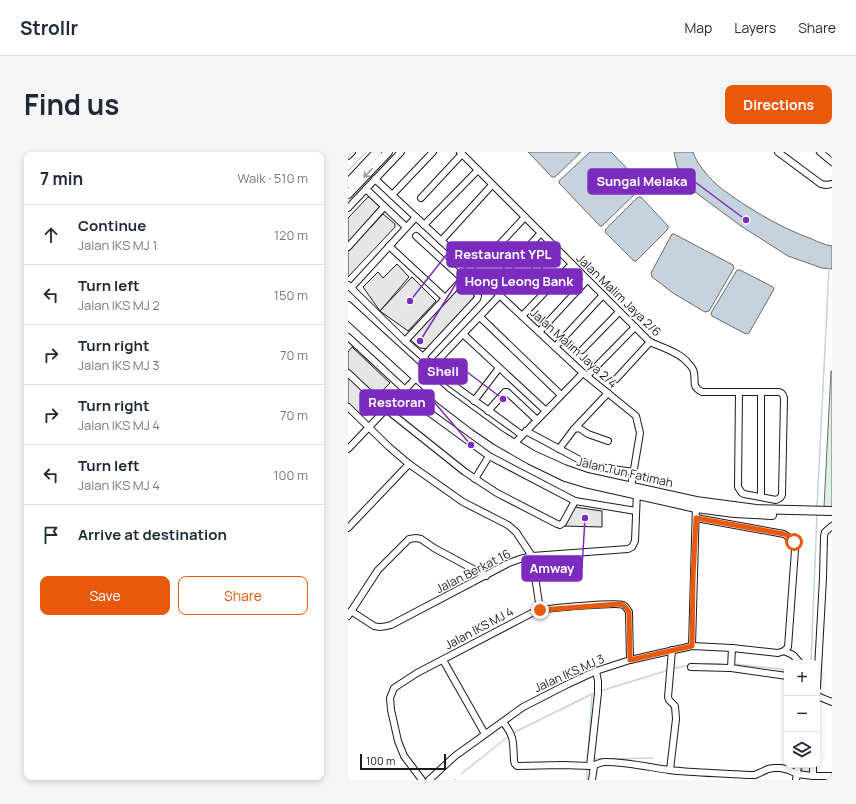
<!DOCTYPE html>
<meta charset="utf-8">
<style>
body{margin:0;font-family:Manrope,sans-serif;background:#f6f6f7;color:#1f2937}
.controls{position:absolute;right:12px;bottom:12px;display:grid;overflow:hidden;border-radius:8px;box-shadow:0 2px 6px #0003}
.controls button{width:36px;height:36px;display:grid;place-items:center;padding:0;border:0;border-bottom:1px solid #e0e1e3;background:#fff;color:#1f2937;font:20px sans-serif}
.scale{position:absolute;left:12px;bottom:10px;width:86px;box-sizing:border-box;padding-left:4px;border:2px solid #1a1a1a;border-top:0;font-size:11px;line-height:14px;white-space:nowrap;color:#1a1a1a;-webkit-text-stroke:3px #fff;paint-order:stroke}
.stop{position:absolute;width:12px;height:12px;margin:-9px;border:3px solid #ea580c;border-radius:50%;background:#fff}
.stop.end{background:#ea580c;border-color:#fff;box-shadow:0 1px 4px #0008}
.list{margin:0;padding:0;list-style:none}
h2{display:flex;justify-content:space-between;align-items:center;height:52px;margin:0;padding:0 16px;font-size:17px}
h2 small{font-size:13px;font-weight:400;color:#747a83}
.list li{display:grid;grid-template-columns:26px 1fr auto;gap:12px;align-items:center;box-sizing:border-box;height:60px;padding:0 16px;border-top:1px solid #e0e1e3}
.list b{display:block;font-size:15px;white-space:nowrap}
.list p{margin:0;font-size:13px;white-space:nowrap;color:#747a83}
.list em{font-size:13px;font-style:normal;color:#747a83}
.actions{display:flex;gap:8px;padding:12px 16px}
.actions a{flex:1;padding:9px 0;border:1px solid #ea580c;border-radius:8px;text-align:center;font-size:14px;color:#ea580c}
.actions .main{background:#ea580c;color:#fff}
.icon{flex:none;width:22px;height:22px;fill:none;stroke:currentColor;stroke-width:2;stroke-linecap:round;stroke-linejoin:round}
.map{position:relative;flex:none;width:484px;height:628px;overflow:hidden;border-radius:8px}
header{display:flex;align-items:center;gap:24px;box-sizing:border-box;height:56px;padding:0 20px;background:#fff;border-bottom:1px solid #e0e1e3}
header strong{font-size:19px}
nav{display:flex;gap:22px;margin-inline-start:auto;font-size:14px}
.intro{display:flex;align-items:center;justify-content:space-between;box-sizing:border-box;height:96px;padding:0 24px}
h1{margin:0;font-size:28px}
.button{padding:10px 18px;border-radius:8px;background:#ea580c;color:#fff;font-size:14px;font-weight:700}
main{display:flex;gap:24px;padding:0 24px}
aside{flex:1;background:#fff;border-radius:8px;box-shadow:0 2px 6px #0003}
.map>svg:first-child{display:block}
.green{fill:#e0efe3;stroke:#6a6a6a}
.water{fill:#c6d2dc;stroke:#6a6a6a}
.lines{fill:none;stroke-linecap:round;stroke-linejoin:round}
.stream{stroke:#c6d2dc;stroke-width:1.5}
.building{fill:#e6e6e6;stroke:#1a1a1a}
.minor-casing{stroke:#1a1a1a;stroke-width:8}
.major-casing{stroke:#1a1a1a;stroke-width:10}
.minor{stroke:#fff;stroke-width:6}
.major{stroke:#fff;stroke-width:8}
.oneway{stroke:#989898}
.route{stroke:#ea580c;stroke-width:5}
.labels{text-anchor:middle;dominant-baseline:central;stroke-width:3;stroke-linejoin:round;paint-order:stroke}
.street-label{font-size:12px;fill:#1a1a1a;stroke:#fff}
.leader{fill:none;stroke:#7b2cbf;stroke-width:1.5}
.callout-dot{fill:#7b2cbf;stroke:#fff;stroke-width:1.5}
.callout{fill:#7b2cbf;stroke:#7b2cbf;stroke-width:1.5}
.callout-label{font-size:13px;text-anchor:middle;font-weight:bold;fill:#fff}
</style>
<header>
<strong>Strollr</strong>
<nav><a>Map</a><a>Layers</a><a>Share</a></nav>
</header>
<div class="intro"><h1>Find us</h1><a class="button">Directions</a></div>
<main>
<aside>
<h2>7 min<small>Walk · 510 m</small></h2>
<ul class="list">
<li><svg class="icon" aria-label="ahead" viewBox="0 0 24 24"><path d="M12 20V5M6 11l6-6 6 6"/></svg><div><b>Continue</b><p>Jalan IKS MJ 1</p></div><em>120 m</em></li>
<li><svg class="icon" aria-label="left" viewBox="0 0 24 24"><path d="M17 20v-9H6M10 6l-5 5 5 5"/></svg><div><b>Turn left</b><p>Jalan IKS MJ 2</p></div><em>150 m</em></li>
<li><svg class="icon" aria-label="right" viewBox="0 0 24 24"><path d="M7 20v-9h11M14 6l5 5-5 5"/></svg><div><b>Turn right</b><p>Jalan IKS MJ 3</p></div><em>70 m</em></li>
<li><svg class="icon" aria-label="right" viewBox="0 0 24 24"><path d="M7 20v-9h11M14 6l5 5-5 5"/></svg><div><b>Turn right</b><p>Jalan IKS MJ 4</p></div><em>70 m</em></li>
<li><svg class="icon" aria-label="left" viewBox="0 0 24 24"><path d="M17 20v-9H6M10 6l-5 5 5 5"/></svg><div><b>Turn left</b><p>Jalan IKS MJ 4</p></div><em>100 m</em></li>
<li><svg class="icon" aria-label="arrive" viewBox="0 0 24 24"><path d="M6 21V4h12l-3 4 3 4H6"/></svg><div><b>Arrive at destination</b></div></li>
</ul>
<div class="actions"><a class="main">Save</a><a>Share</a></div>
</aside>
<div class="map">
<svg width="484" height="628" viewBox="0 0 484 628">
<rect width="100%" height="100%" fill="#fff"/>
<polygon class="green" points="483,219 484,219 484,355 476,355"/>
<g class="water">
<polygon points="180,0 233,0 207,25 204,25"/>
<polygon points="242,0 263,0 294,32 294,35 254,74 252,74 211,31 211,29"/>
<path d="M326 0H345C349 12 359 23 368 32 373 37 380 41 385 45 410 62 436 77 464 87 470 90 477 93 484 94V117L474 116 440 104 393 74 347 40 336 29 332 21 329 14Z"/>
<polygon points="290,45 293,45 320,74 320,77 288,109 286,109 257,80 258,77"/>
<polygon points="324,82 326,82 385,113 386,116 361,159 357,160 325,141 304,125 303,121"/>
<polygon points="389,118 392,118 425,135 426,137 401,181 398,182 364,164 363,161"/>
</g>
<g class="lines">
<g class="stream">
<polyline points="0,19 18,0"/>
<polyline points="469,355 481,117"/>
<polyline points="463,511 469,361"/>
<polyline points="358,512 374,512"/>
<polyline points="387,512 439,518"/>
<polyline points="324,517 342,513"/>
<polyline points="252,539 321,518"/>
<polyline points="165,581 248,540"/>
<polyline points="240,604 244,542"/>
<polyline points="244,607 254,607"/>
<polyline points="262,607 305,606"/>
<polyline points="454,619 455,613"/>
<polyline points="113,622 161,584"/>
<polyline points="106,628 107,627"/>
<polyline points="239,628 239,615"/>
</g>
</g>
<g class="building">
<polygon points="20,45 24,45 35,56 0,93 0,66"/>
<polygon points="35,62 47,72 47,75 0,125 0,99"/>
<polygon points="49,112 61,125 32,159 15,135 30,120 35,126"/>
<polygon points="64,125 88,149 60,179 32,159"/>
<polygon points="114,130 126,141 126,147 79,197 72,196 61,187"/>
<polygon points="4,195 42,231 29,244 0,218 0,200"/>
<polygon points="0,222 31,250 20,263 12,263 0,251"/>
<polygon points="226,355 254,359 254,375 215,374"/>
</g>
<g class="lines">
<defs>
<g id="minor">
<path d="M112 0 302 190C313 195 333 201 340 211 343 214 346 217 346 221 348 231 343 234 354 240H430C434 240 435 242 436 246L434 343 432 346 428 348 396 342 394 341 390 335 391 240"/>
<polyline points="430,0 473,32 478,33 484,32"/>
<polyline points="472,0 484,10"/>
<polyline points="0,4 4,0"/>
<polyline points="27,27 235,221 288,264 292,281 283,335"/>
<polyline points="18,37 58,75"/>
<polyline points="44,43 85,0"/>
<polyline points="73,46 114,2"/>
<polyline points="0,56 53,0"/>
<polyline points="76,73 130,18"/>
<polyline points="68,84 128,139 130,144 129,147 75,205"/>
<polyline points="93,89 144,33"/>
<polyline points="41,94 97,146"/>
<polyline points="0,95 36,55"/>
<polyline points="137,108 177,65"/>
<polyline points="0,133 57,189 75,205 101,230 174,283"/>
<polyline points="143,135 193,81"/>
<polyline points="3,136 68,65"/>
<polyline points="169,137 208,96"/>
<polyline points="174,164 224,112"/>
<polyline points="132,165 213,243"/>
<polyline points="191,180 239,128"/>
<polyline points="115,182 198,259"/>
<polyline points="0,185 82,261 141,304 227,349 288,359"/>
<polyline points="57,189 115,127"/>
<polyline points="207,195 255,143"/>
<polyline points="234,198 271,160"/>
<polyline points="0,221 38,257 117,320 149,341 209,372 212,373 215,371 227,349"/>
<polyline points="75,224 152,143"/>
<polyline points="239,224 287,175"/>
<polyline points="268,227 302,190"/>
<polyline points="413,240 413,345"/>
<polyline points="126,249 151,216"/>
<polyline points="0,255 41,295 61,312 115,350 160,373 168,380 184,404 192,458"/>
<polyline points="140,259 157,240 159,240 189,268"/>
<polyline points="226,277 260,241"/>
<polyline points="178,279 243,314 286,320"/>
<polyline points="164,294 235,221"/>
<polyline points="0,297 68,226"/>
<polyline points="211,297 226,277 231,276 240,282 260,289"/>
<polyline points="127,327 141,304"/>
<polyline points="0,376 61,312"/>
<path d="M3 459 26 474C32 476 37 475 43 473L161 411 172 407 184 404 280 397 284 395 287 389 289 339"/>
<polyline points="0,464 30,418 61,387 68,386 73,387 86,396 138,424"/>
<polyline points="344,494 348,352"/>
<polyline points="436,499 445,503 452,511"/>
<polyline points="95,508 137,582"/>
<polyline points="343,515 383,516 439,524"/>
<polyline points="383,516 384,496"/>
<polyline points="469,535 475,426 476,384 477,380 484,374"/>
<polyline points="469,544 484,550"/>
<path d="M155 570C167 585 165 591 166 609L167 612 169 614 215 613 242 614C247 614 251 610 257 610 279 610 300 615 321 618 346 621 374 621 399 623H407L420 617 426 616H433L441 618 449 622 465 624H484"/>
<polyline points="242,614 250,541 250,529 248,519"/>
<polyline points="322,618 328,567 327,554 321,548 320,545 324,498"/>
<polyline points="465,624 465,613"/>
<path d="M74 628 56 604 50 589 43 558 42 546 46 536 69 521 182 462C185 460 189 458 193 458 203 456 269 450 275 453 278 454 279 457 281 460L282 508"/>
<path d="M81 628 107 604 175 555 220 532 248 519 282 508 344 494 384 496 430 501 436 499 440 495 447 398C446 389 443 386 436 382L348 366"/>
<polyline points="244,628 246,614"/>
<polyline points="448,628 449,622 450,613"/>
</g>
<g id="major">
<polyline points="0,31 29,0"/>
<polyline points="0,42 40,0"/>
<polyline points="0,154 96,242 152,283 185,303 216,317 239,325 348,349 408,357 484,359"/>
<polyline points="0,163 93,248 127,274 149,289 182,308 217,325 237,331 348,356 386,361 424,363"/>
</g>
</defs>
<use href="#minor" class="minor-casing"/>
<use href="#major" class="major-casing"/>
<use href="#minor" class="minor"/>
<use href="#major" class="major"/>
</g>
<defs><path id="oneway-shaft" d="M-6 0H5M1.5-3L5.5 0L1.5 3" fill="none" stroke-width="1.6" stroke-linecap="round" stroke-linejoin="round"/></defs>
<use class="oneway" href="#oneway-shaft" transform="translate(20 21) rotate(134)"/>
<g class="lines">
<polyline class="route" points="192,458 271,452 275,453 278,456 281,460 282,508 344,494 345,426 348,366 436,382 441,384 446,390"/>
</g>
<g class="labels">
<g class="street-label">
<text transform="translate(271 143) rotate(44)">Jalan Malim Jaya 2/6</text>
<text transform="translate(226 196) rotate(42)">Jalan Malim Jaya 2/4</text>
<text transform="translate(277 320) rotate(13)">Jalan Tun Fatimah</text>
<text transform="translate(125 419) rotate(-27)">Jalan Berkat 16</text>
<text transform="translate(131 476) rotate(-28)">Jalan IKS MJ 4</text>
<text transform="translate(221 521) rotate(-24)">Jalan IKS MJ 3</text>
</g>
</g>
<path class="leader" d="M398 68L347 30M62 149L99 102M72 189L109 130M155 247L119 220M123 293L86 250M237 366L234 416"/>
<g class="callout-dot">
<circle cx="398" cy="68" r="4"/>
<circle cx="62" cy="149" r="4"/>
<circle cx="72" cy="189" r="4"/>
<circle cx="155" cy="247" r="4"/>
<circle cx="123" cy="293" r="4"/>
<circle cx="237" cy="366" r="4"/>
</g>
<g class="callout">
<rect x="240" y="17" width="107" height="25" rx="4"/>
<rect x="99" y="90" width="113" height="25" rx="4"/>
<rect x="109" y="117" width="125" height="25" rx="4"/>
<rect x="71" y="207" width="48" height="25" rx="4"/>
<rect x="12" y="238" width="74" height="25" rx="4"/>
<rect x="174" y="404" width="60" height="25" rx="4"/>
</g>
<g class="callout-label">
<text x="294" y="34">Sungai Melaka</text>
<text x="155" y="107">Restaurant YPL</text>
<text x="171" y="134">Hong Leong Bank</text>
<text x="95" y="224">Shell</text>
<text x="49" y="255">Restoran</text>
<text x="204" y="421">Amway</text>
</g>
</svg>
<div class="controls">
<button>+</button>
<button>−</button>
<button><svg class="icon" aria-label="layers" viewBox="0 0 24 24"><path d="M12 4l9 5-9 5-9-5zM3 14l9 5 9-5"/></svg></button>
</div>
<div class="scale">100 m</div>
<div class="stop" style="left:446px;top:390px"></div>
<div class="stop end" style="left:192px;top:458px"></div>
</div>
</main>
